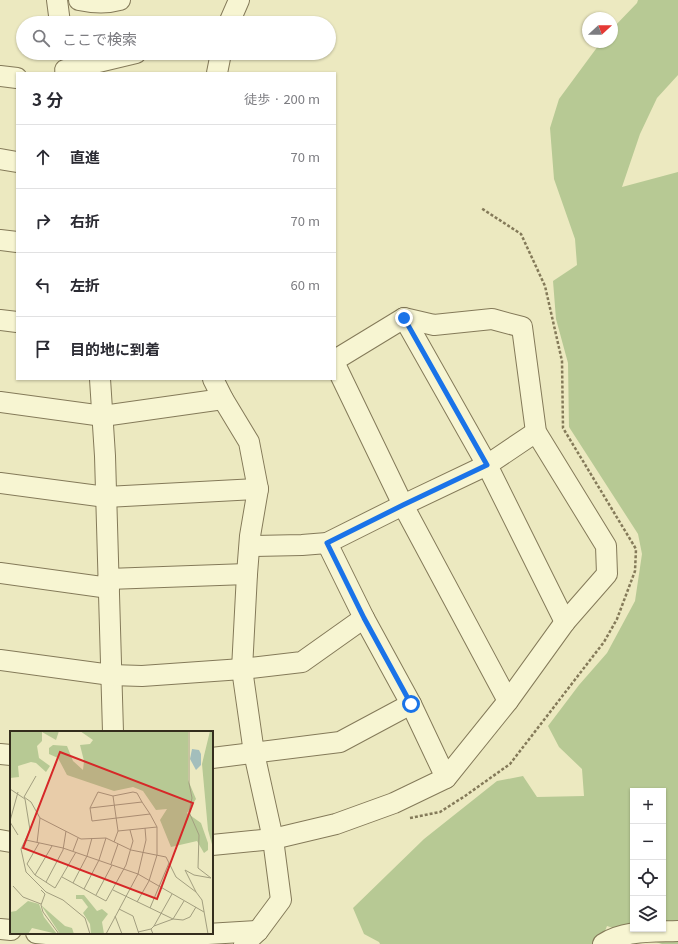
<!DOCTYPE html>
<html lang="ja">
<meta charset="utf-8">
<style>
body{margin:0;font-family:Georgia,"Noto Sans JP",serif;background:#f2f2f3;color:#2b2b33}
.controls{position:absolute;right:12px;bottom:12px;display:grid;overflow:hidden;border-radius:0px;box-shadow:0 1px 3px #0004}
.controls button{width:36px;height:36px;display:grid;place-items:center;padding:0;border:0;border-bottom:1px solid #e1e1e2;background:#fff;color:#2b2b33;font:20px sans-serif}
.compass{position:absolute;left:582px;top:12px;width:36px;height:36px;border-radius:50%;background:#fff;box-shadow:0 1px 3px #0004;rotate:69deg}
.stop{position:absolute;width:12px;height:12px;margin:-9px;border:3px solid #1a73e8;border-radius:50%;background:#fff}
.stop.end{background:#1a73e8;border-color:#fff;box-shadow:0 1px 4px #0008}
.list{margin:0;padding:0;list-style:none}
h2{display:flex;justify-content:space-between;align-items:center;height:52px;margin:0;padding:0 16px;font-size:17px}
h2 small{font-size:13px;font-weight:400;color:#7c7c81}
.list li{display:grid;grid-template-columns:26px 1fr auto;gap:12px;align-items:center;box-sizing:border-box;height:64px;padding:0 16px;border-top:1px solid #e1e1e2}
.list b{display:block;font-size:15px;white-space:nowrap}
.list em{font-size:13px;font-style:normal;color:#7c7c81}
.icon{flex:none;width:22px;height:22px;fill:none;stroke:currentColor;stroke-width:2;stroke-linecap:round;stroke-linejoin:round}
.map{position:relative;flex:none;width:678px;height:944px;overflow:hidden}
.search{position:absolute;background:#fff;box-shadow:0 1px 3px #0004;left:16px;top:16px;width:320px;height:44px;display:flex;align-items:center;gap:10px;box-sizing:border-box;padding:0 14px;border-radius:22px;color:#7c7c81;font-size:15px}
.panel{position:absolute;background:#fff;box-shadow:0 1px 3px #0004;left:16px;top:72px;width:320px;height:308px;border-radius:0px}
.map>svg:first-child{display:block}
.green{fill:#b7c994;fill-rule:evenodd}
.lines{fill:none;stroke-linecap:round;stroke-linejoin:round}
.minor-casing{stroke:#847a59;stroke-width:22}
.path{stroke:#847a59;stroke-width:2.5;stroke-dasharray:3 2;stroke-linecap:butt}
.minor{stroke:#f7f5d2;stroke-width:20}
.route{stroke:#1a73e8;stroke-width:5}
.inset-road{fill:none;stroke:#a29e7f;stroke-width:1}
.view{fill:#d62828;fill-opacity:0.15;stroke:#d62828;stroke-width:2}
.inset-edge{fill:none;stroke:#342d1d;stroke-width:2}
</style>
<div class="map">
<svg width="678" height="944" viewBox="0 0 678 944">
<rect width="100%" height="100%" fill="#ece9c0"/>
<path class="green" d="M638 0H678V75L657 98 640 134 622 187 678 172V944H662L607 926 600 944H380L379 942 364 934 353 908 424 839 497 781 523 776 537 797 584 796 582 769 559 747 548 726 579 685 607 653 635 601 642 554 638 534 569 427 568 363 556 319 553 281 577 265 575 239 554 179 550 128 559 99 601 42H612V29L637 3ZM633 791H663V929H633Z"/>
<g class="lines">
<defs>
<g id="minor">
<polyline points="57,0 60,23"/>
<path d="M79 0C93 3 106 4 120 0"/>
<polyline points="229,23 239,0"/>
<polyline points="65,70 136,53"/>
<polyline points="217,73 221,53"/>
<polyline points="0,76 17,78"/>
<polyline points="0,159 17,162"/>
<polyline points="0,240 17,242"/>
<polyline points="404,318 487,465 565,622"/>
<polyline points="0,320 17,322"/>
<polyline points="335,364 403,505 508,701"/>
<polyline points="100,379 105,456 113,732"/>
<polyline points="213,379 223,399 249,442 258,489 250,536 247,574 242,669 254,753 273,839 281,900 258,931 244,944"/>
<polyline points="0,402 103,416 223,399"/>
<polyline points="0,483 106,497 258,489"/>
<polyline points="327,543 364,618 411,704 446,778"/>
<polyline points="250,546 302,545 327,543 403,505 487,465 536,432"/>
<polyline points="0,573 109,588"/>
<polyline points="108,579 247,574"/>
<polyline points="0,660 111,675 142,676 242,669 302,662 364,618"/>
<polyline points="0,754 11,755"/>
<polyline points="212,758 340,742 411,704"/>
<polyline points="0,840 11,842"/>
<polyline points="212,845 273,839 336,824 394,803 446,778 508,701 565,622 607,574 606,546 536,432 522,327 492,319 434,325 404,318 335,360"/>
<polyline points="0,929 11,930"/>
<polyline points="36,933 87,938 141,938 258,931"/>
<path d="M603 944C624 930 653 932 678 931"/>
</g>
</defs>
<use href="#minor" class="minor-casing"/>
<polyline class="path" points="410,818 440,812 465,796 510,764 604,642 617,619 635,571 636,549 563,428 562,361 545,286 521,234 481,208"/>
<use href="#minor" class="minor"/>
</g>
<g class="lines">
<polyline class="route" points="404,318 487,465 403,505 327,543 364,618 411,704"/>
</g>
<g transform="translate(10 731)">
<rect width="203" height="203" fill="#ece9c0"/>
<path d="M0 0H49L46 9 32 1V10L27 15 29 27 40 35 36 41 26 32 21 31 8 35 9 46 0 47ZM70 0H178V49L186 68 177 82 191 92 198 112V119L194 122 187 110 161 116 150 89 157 78 146 79 133 60 123 56 104 60 57 44 48 27 39 23V17L43 14 57 15 63 30 73 39 74 30 70 14 80 13 83 9ZM200 0H203V117L198 99 192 33ZM66 164H74L87 180 92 178 98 183 92 191 94 203H81L80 193 73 182 78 176 72 168H66ZM18 170 29 173 34 186 47 203 22 197 18 203H0V181L6 180ZM31 174 55 195 62 197 64 203H50Z" fill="#b7c994"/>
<path d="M182 18 189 19 191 23V34L186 39 180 28Z" fill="#a3bebc"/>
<path class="inset-road" d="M179 0V52L182 67 179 81 189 104 188 137 201 147 184 144 175 139 186 161M26 45 14 66 21 71 30 87 71 108 96 107 121 119 156 126 166 146 186 161 192 169 198 203M0 58 15 68 20 99 11 118 16 141 36 161 53 169 75 187 80 203M103 65 108 100 104 111M80 77 132 71M0 90 8 61M0 91 8 104M108 100 147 96M16 109 53 117 128 143 194 181M27 112 30 87M29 112 17 133 25 144 45 157 66 121M63 120 68 107M101 133 108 113M25 144 42 115M52 146 96 170 116 134 123 110 120 99M36 151 53 119 56 100M63 152 77 125 82 107M3 155 13 166 31 173M74 158 89 129 96 107M31 159 35 163 31 174 33 181 49 203M103 159 163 188 174 170M86 164 102 134M127 171 139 150 147 124V96L140 83 132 71 127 62 123 61 103 65 88 61 80 77 82 90 140 83M140 177 159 132M109 178 123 185 129 203M105 185 112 203M144 195 162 163M128 201 141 198M96 203 128 143 136 109 135 97M143 203 141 198 144 195 163 188 173 189 180 186 186 176"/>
<path class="view" d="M50 21 183 72 147 168 13 117Z"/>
<rect width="203" height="203" class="inset-edge"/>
</g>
</svg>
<div class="controls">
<button>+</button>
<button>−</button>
<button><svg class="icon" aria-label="locate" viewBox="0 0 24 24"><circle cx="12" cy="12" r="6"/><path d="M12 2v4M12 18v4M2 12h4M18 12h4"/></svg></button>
<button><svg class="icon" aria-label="layers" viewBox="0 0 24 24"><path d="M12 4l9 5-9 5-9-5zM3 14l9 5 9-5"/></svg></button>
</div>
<svg class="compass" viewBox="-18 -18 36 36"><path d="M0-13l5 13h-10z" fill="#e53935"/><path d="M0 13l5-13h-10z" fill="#7c7c81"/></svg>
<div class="stop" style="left:411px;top:704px"></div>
<div class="stop end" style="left:404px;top:318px"></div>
<div class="search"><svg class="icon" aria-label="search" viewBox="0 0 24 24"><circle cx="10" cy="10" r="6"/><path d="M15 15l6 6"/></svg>ここで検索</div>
<section class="panel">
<h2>3 分<small>徒歩 · 200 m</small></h2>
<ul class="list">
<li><svg class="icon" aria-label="ahead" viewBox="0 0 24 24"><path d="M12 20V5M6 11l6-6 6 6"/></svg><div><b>直進</b></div><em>70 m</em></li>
<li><svg class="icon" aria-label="right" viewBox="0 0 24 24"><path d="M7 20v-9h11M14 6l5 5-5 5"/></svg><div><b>右折</b></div><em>70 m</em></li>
<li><svg class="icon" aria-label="left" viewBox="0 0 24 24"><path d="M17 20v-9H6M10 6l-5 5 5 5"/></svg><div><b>左折</b></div><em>60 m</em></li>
<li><svg class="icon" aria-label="arrive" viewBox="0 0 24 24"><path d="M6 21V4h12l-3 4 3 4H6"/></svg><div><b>目的地に到着</b></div></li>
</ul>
</section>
</div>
